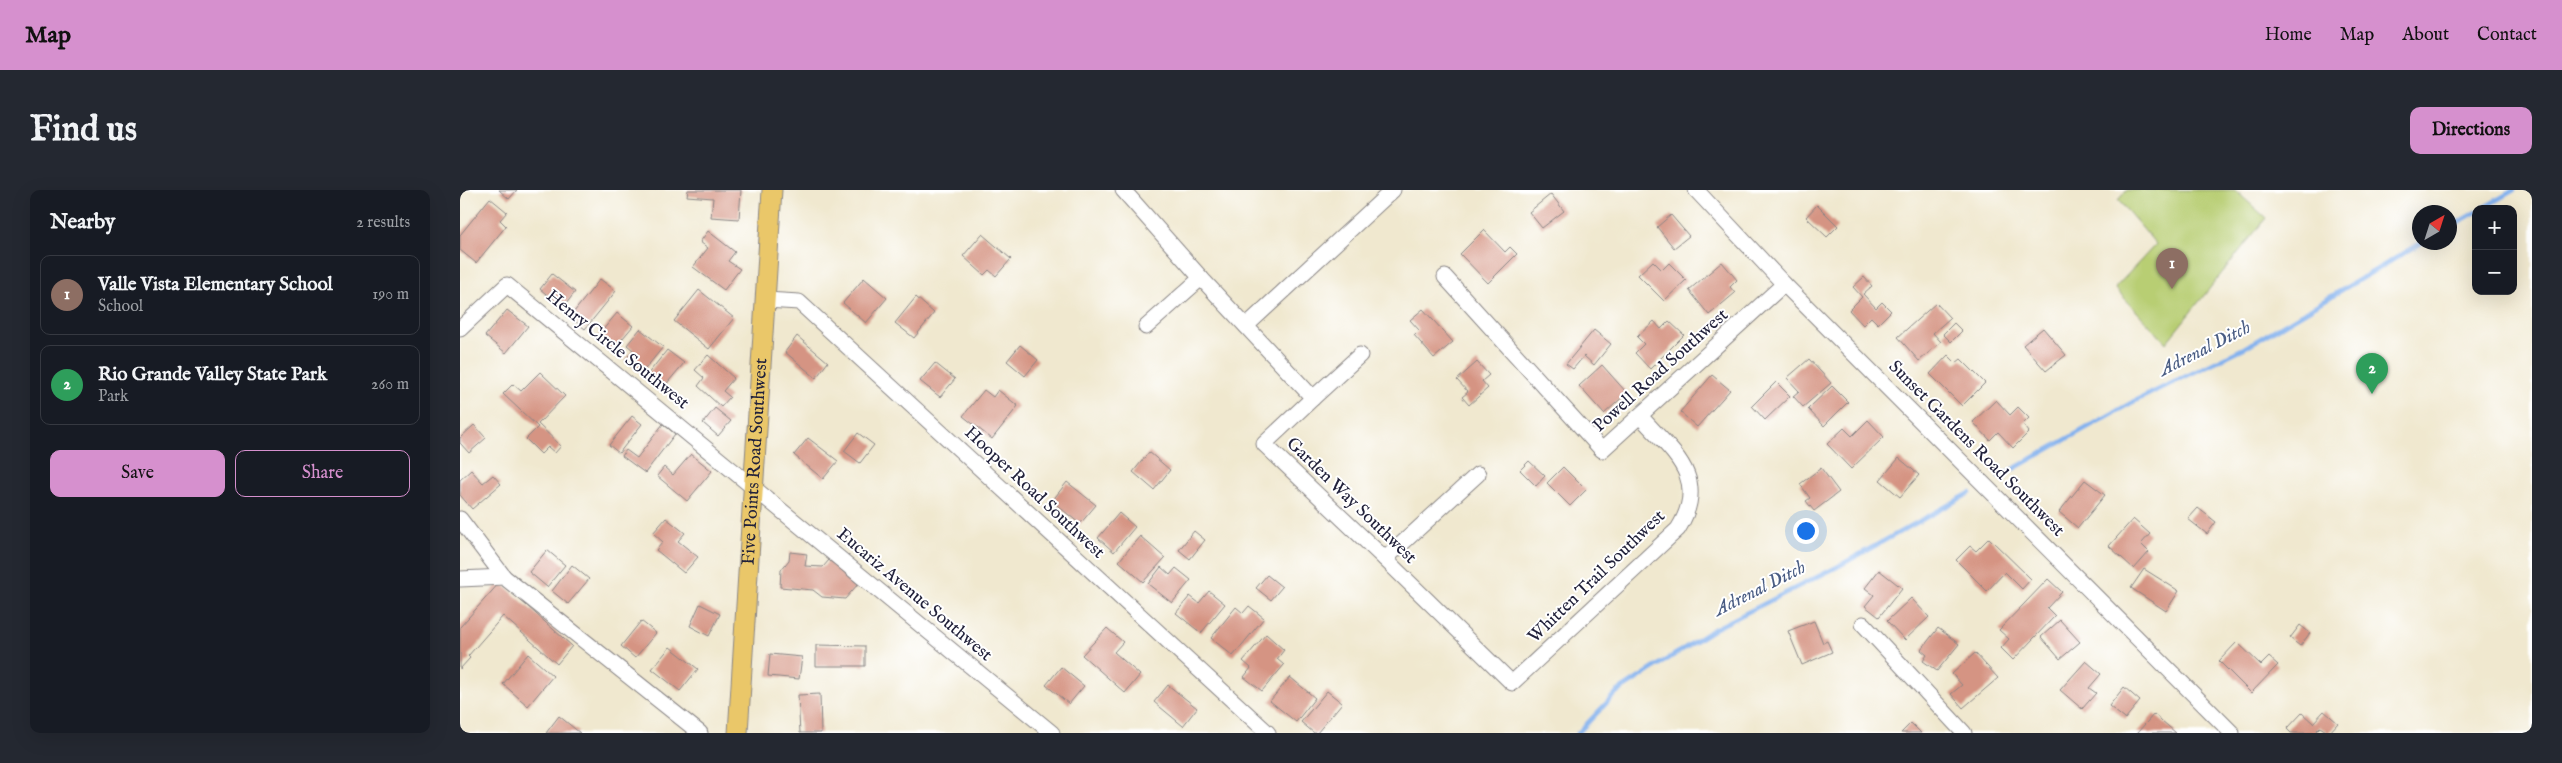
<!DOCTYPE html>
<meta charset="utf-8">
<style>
body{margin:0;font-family:"IM FELL English",serif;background:#242831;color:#f1f3f6}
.controls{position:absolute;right:15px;top:15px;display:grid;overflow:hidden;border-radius:10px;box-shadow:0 5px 20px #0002}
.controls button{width:45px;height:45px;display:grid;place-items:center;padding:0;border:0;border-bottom:1px solid #363941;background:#171b24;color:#f1f3f6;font:25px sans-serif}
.compass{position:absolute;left:1952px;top:15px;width:45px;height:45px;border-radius:50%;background:#171b24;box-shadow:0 5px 20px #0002;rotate:39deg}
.you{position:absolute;left:1345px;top:340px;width:18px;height:18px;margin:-12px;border:4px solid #fff;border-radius:50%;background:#1a73e8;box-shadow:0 0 0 8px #1a73e833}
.badge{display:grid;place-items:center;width:32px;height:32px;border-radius:50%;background:#d690ce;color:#fff;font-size:16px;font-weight:700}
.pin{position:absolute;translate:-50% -41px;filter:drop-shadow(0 1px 2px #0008)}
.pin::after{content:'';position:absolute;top:26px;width:18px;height:15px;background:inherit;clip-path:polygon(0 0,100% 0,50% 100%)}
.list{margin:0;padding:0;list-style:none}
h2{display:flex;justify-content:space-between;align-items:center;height:65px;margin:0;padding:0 20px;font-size:21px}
h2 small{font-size:16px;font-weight:400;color:#9ea1a6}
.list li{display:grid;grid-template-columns:32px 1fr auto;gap:15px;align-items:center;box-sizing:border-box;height:80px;margin:0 10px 10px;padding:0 10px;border:1px solid #363941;border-radius:10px}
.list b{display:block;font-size:19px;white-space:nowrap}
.list p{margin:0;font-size:16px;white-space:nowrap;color:#9ea1a6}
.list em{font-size:16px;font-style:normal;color:#9ea1a6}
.actions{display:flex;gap:10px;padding:15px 20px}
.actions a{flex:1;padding:11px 0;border:1px solid #d690ce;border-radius:10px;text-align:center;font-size:18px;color:#d690ce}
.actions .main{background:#d690ce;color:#111}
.map{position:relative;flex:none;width:2072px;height:543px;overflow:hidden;border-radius:10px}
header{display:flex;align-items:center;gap:30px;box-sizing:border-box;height:70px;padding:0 25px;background:#d690ce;color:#111}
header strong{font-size:24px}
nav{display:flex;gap:28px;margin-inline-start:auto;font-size:18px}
.intro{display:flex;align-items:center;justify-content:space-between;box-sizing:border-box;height:120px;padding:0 30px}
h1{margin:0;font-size:35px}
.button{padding:12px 22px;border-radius:10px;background:#d690ce;color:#111;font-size:18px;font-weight:700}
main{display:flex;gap:30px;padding:0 30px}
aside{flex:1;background:#171b24;border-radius:10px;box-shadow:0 5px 20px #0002}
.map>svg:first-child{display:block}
.green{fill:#b8ce73;stroke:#6d7857}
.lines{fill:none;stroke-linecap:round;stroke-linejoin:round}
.stream{stroke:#84b2ee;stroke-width:4.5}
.building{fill:#d59483}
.minor-casing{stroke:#898585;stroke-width:17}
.major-casing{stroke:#898585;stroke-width:21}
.minor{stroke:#fff;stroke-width:15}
.major{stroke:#eac769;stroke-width:19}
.labels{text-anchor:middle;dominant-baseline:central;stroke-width:4;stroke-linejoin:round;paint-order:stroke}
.street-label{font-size:18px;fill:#22223b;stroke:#fff}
.water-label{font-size:19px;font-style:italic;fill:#495c83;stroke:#fff}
</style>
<header>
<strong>Map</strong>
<nav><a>Home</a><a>Map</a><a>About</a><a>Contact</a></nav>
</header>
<div class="intro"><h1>Find us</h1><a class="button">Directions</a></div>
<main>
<aside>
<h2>Nearby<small>2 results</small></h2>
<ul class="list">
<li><span class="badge" style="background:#8d6e63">1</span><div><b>Valle Vista Elementary School</b><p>School</p></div><em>190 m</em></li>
<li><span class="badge" style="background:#2e9e5b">2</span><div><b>Rio Grande Valley State Park</b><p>Park</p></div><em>260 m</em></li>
</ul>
<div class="actions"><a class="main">Save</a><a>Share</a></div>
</aside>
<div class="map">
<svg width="2072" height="543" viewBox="0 0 2072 543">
<rect width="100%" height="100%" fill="#fff"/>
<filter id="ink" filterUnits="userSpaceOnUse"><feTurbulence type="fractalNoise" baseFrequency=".02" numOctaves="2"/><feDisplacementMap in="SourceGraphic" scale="10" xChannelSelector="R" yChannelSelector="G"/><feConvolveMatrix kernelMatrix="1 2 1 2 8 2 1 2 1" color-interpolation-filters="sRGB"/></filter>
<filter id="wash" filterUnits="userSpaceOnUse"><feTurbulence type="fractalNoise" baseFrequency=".0096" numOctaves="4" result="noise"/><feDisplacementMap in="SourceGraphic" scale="20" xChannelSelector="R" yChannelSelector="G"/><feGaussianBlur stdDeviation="1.12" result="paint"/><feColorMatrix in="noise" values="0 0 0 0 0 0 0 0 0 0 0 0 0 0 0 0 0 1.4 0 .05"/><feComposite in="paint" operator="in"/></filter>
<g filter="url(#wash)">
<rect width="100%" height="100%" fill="#f0e8cf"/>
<polygon class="green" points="1667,0 1775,0 1806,28 1706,153 1655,98 1696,54 1658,10"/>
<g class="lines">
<g class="stream">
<polyline points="2021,19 2054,0"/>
<polyline points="1990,37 2016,22"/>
<polyline points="1539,287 1671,213 1784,158 1963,52"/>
<polyline points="1118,543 1157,502 1254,439 1377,377 1510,303"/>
</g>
</g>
<g id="blocks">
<g class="building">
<polygon points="39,0 57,0 49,9"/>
<polygon points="228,0 281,0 279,29 251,27 253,8 227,6"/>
<polygon points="1091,4 1104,21 1082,38 1069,22"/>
<polygon points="30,8 47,22 40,30 46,36 16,73 0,60 0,45"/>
<polygon points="1357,15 1378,36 1367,47 1346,27"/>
<polygon points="1211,25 1229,46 1214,58 1197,37"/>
<polygon points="1024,40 1045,62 1050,57 1057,64 1028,93 1000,64"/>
<polygon points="248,41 275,62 268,71 280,79 264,100 233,77 248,58 240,52"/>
<polygon points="522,44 551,69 536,86 529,80 524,85 503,66"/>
<polygon points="1193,71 1202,80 1209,73 1226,90 1204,111 1178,85"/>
<polygon points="1262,72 1277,90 1270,97 1275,103 1249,125 1229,100"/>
<polygon points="92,84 115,102 103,118 80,99"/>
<polygon points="1404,87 1412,96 1403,104 1416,118 1422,112 1431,121 1418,134 1411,127 1403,135 1389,120 1402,107 1393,97"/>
<polygon points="404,88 427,108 406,133 383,113"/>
<polygon points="140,89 156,101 125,139 110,127"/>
<polygon points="239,100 274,128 249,159 214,131"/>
<polygon points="456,107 474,123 454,148 435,133"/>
<polygon points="1476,113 1490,128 1473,143 1481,152 1459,171 1438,147"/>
<polygon points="963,119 993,152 974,168 954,145 959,140 950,130"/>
<polygon points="47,120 68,136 46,163 25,146"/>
<polygon points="157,123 173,136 152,161 136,148"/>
<polygon points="1194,131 1201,139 1209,131 1224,145 1190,179 1175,163 1184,154 1177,147"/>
<polygon points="1494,133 1502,141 1491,152 1483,144"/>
<polygon points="1583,138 1606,165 1586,181 1563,155"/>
<polygon points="180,139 203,157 181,184 165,170 173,160 167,155"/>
<polygon points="1134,140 1151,154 1134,175 1124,166 1113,179 1106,174"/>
<polygon points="337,146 368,172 356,188 325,162"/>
<polygon points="560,155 578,170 565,186 547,171"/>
<polygon points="207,160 224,173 203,198 187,185"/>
<polygon points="248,165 274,188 263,201 270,207 261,217 238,196 244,188 235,180"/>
<polygon points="1488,165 1496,173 1501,169 1525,193 1502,216 1470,184"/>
<polygon points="1349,169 1371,193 1343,217 1333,206 1339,201 1327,188"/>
<polygon points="1017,172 1029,185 1022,191 1028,198 1009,215 1002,207 1008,202 997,190"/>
<polygon points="475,173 495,189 480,207 460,191"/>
<polygon points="1142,175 1167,203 1144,224 1119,196"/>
<polygon points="80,182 105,206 78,234 101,256 95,263 88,257 81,264 66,249 78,237 43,204 53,194 61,201"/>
<polygon points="1252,185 1270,200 1237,237 1220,222"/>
<polygon points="1316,192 1330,206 1305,230 1292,216"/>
<polygon points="1372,196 1388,212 1364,236 1348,219"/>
<polygon points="524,200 533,207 538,200 558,216 532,249 503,226"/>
<polygon points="1536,210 1550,225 1558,217 1569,228 1563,234 1569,242 1553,258 1538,242 1530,250 1513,232"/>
<polygon points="255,218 271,231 258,246 243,233"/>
<polygon points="172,226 182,234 159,263 149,255"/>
<polygon points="1408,230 1424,247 1391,279 1367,254 1384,238 1392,246"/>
<polygon points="203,234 215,244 185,283 162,266 166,260 177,268"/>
<polygon points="14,235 26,248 9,263 0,253 0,248"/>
<polygon points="398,243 414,255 400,273 384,261"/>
<polygon points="348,248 378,271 363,289 334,265"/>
<polygon points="689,262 710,280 694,300 673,282"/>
<polygon points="231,264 252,281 227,311 197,286 204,277 213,285"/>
<polygon points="1439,268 1459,285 1440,307 1420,290"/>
<polygon points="1069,271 1085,286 1076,296 1060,280"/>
<polygon points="1103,277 1126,300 1110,316 1087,293"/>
<polygon points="1361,278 1379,302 1354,321 1346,311 1350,308 1340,294"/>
<polygon points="11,280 23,293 33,285 41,294 12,319 0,305 0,290"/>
<polygon points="1625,290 1645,305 1618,338 1599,322"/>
<polygon points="607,292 636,315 620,334 592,311"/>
<polygon points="1738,318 1756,332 1747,344 1728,329"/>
<polygon points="659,323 675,337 654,362 638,348"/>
<polygon points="206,328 225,343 218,351 238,367 224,383 196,360 203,352 193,343"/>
<polygon points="1673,329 1690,344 1681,354 1689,362 1674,379 1649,356"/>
<polygon points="734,341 745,350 730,369 719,360"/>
<polygon points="680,346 705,368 683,392 659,371"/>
<polygon points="1529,348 1571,389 1562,399 1545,382 1527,401 1496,370 1510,356 1516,361"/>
<polygon points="87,360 105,375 87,397 69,382"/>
<polygon points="330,362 347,364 345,376 363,377 369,370 398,394 385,409 362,407 353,400 320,397 321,380 329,370"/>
<polygon points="112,375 129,389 108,414 92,401"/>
<polygon points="701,377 710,385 716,378 731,390 712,413 688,394"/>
<polygon points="1684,379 1719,401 1706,421 1671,398"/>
<polygon points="1419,380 1442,398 1419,427 1405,416 1414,405 1405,398"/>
<polygon points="807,385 822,397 811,410 796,398"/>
<polygon points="1588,389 1602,402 1587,418 1595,426 1553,470 1541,458 1549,449 1539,440"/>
<polygon points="40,392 112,456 97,474 43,426 8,466 10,468 0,479 0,437"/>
<polygon points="749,401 765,414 741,443 716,423 730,406 739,413"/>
<polygon points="1451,408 1469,427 1445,450 1427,431"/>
<polygon points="240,414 260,424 249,446 230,436"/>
<polygon points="789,416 804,428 773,466 751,448 776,417 783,423"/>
<polygon points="1600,430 1620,452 1600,469 1581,447"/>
<polygon points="181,431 196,443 175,468 161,456"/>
<polygon points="1354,431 1363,453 1367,451 1372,462 1342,475 1328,441"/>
<polygon points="1840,435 1850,443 1840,456 1830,448"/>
<polygon points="647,438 663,452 654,462 680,485 665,503 622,465"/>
<polygon points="1478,438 1499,454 1477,481 1463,471 1467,465 1461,460"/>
<polygon points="806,444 824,460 817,469 824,475 802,501 784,487 791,478 783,471"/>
<polygon points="1777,452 1801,475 1809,467 1818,475 1791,503 1759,471"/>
<polygon points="356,455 405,456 405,476 356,476"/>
<polygon points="210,457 238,479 220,501 192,479"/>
<polygon points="1515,463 1538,488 1503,518 1491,504 1502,495 1492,484"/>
<polygon points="68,464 93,486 68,516 43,494"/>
<polygon points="310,464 342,467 339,489 308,486"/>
<polygon points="1626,471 1641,484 1629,498 1636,503 1622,519 1600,500"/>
<polygon points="601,477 624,496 609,514 586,495"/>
<polygon points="830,487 855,508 836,532 810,511"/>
<polygon points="708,495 737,518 723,536 694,512"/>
<polygon points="1664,497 1680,511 1665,529 1649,516"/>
<polygon points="867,501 882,513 857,543 854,543 841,532"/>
<polygon points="360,504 361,543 340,543 338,505"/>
<polygon points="1864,521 1878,533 1869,543 1860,537 1854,543 1831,543 1827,539 1842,523 1853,533"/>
<polygon points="1694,524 1716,543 1677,543"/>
<polygon points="99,526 120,543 86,543"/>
<polygon points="1451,533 1461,543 1441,543"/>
</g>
</g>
</g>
<g filter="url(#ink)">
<use href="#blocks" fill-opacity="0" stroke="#898585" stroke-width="1"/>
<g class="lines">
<defs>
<g id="minor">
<path d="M663 0 741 88 853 208 804 254 925 369 1052 493 1218 339C1250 288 1213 263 1180 226"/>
<polyline points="1236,0 1324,94 1772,543"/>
<polyline points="985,87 1142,260 1324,94"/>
<polyline points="306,110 339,112 808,543"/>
<polyline points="786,136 933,0"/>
<polyline points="686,137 741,88"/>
<polyline points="0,139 47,95 592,543"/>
<polyline points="853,208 900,165"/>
<polyline points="0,329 44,387 240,543"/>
<polyline points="925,369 1018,284"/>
<polyline points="0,389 44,387"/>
<polyline points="1403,434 1504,543"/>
</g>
<g id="major">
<path id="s1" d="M278 543 312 0"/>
</g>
</defs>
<use href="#minor" class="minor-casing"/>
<use href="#major" class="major-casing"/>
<use href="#minor" class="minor"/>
<use href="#major" class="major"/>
</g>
</g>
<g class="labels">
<g class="street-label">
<text transform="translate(157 160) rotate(39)">Henry Circle Southwest</text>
<text transform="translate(1201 181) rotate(-42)">Powell Road Southwest</text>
<text transform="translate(1516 259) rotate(45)">Sunset Gardens Road Southwest</text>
<text stroke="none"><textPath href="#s1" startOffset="272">Five Points Road Southwest</textPath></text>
<text transform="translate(574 303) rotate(43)">Hooper Road Southwest</text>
<text transform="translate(891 311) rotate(44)">Garden Way Southwest</text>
<text transform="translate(1137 387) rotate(-44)">Whitten Trail Southwest</text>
<text transform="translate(454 405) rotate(40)">Eucariz Avenue Southwest</text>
</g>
<g class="water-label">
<text transform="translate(1745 159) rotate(-27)">Adrenal Ditch</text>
<text transform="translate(1300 399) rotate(-27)">Adrenal Ditch</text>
</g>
</g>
</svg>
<div class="controls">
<button>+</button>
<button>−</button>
</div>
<svg class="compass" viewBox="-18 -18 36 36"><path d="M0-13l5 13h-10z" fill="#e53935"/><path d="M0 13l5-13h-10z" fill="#9ea1a6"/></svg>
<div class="you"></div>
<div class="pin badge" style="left:1712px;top:99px;background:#8d6e63">1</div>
<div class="pin badge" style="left:1912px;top:204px;background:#2e9e5b">2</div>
</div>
</main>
